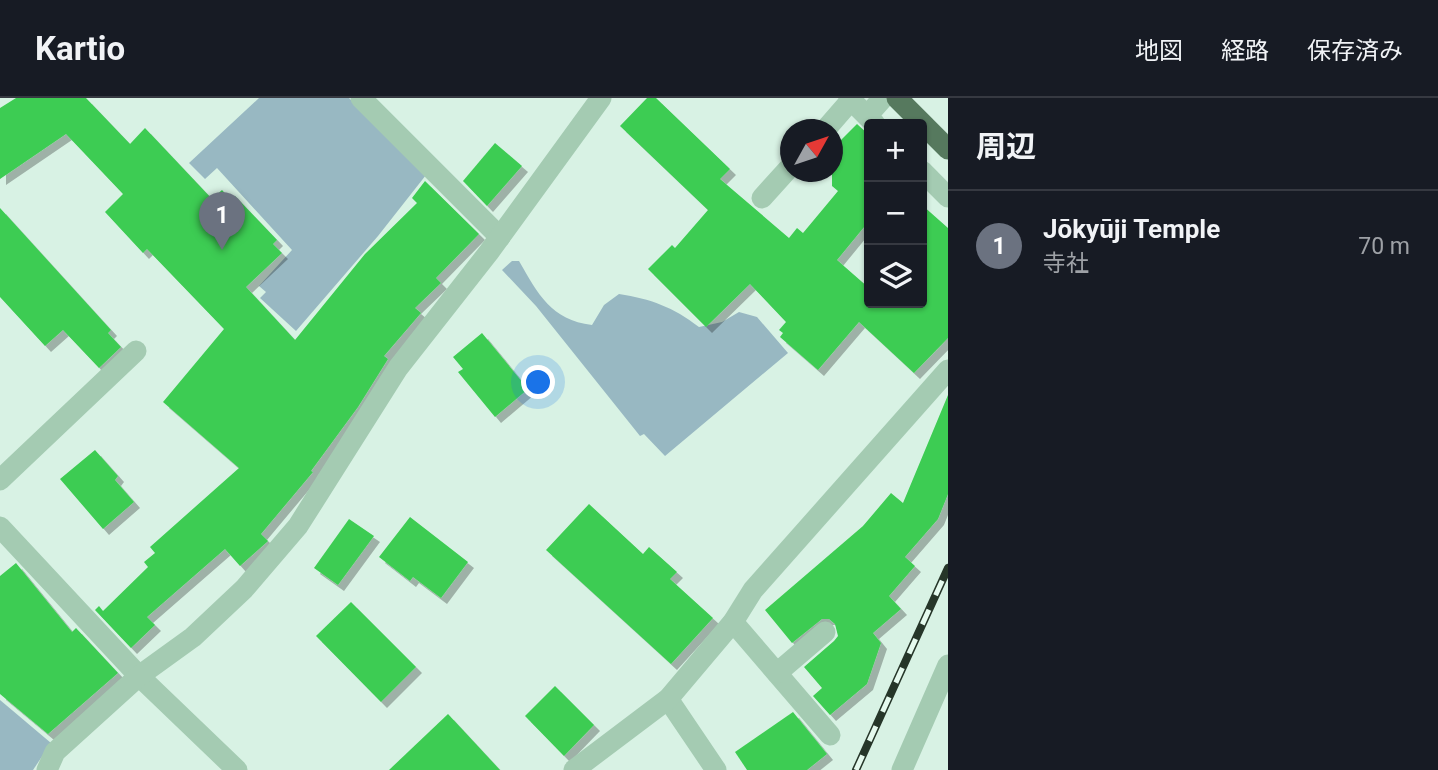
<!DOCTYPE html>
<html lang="ja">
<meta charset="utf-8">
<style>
body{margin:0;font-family:Roboto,"Noto Sans JP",sans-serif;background:#242831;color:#f1f3f6}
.controls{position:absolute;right:21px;top:21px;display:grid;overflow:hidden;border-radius:7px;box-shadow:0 2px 5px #0004}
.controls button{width:63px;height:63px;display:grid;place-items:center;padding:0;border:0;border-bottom:2px solid #363941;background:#171b24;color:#f1f3f6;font:35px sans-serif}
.compass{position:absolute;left:780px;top:21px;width:63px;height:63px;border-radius:50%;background:#171b24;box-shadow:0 2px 5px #0004;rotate:50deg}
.you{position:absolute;left:539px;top:285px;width:24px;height:24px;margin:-18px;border:5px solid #fff;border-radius:50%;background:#1a73e8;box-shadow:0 0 0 10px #1a73e833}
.badge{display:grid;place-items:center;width:46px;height:46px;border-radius:50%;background:#d93025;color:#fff;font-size:23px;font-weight:700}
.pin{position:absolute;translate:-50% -58px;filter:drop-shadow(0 2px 4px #0008)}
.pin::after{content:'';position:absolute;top:37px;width:24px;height:21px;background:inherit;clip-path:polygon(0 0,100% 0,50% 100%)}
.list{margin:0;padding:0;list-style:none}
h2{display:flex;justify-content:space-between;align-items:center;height:91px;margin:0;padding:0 28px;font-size:30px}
h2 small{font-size:23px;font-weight:400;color:#9ea1a6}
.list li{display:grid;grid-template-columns:46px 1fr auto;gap:21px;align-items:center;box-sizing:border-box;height:112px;padding:0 28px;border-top:2px solid #363941}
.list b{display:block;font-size:26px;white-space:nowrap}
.list p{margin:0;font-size:23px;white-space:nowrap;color:#9ea1a6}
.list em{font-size:23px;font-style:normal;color:#9ea1a6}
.icon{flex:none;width:38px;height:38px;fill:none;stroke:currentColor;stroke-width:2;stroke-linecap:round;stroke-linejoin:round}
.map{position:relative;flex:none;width:948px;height:672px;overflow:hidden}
header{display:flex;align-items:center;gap:42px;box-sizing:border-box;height:98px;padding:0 35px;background:#171b24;border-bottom:2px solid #363941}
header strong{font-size:33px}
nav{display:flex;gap:38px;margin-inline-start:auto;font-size:24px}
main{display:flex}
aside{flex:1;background:#171b24}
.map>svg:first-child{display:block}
.green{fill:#98b8c2}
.building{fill:#3dcc52;filter:url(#shadow)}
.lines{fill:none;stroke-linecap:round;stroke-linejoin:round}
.minor{stroke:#a4cbb2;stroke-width:21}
.major{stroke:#56795e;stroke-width:21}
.rail-casing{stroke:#263629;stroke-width:8}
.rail{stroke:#e5faee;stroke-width:5;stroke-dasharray:16;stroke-linecap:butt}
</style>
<header>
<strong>Kartio</strong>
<nav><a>地図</a><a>経路</a><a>保存済み</a></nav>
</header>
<main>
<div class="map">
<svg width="948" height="672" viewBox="0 0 948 672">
<defs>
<filter id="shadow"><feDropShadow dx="6" dy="6" stdDeviation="0" flood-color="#0004"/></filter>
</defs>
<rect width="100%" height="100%" fill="#d8f2e4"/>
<g class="green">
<polygon points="259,0 349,0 426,77 378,138 296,233 260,200 266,194 259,188 292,152 217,70 205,81 189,65"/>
<path d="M512 163H519C538 196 551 222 592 227L604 207 619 196C651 201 673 209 699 229L722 224 739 214 757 219 788 255 665 358 644 336 640 338 536 208 502 172Z"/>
<polygon points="0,602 51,645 33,672 0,672"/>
</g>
<g class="building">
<polygon points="16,0 86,0 130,46 145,30 212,101 222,92 231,102 235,98 277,142 273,146 282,155 246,189 295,242 365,156 417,105 412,100 425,83 479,136 436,180 441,185 415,210 421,215 384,258 388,261 358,309 311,373 313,374 261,436 268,443 267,444 240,468 225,451 147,519 155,527 131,550 95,512 99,508 103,513 148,469 144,464 155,455 150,449 239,370 163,304 224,231 147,151 143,155 105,114 123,96 66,36 0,81 0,10"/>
<polygon points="647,0 656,0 730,71 720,81 789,140 797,130 803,135 838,93 832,88 832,51 857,26 869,37 869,123 837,162 869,190 869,205 922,205 922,107 948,130 948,240 914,275 859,224 818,272 780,239 783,235 779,232 786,224 750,186 706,229 648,171 672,147 675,150 708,112 620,28"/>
<polygon points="495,45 522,68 487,108 463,83"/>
<polygon points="0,110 111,232 108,235 121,249 99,270 63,232 45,248 0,199"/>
<polygon points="482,235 528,291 495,319 458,274 463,271 453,259"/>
<polygon points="948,297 948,396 938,421 905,459 915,468 889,498 901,511 873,535 881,545 867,586 830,617 813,598 822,590 804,569 834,543 838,538 835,526 829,521 822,521 792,545 765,512 863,428 891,395 903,405"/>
<polygon points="95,352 118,378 115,382 134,404 103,431 60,381"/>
<polygon points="589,406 643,456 649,449 677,474 670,481 713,520 671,566 546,452"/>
<polygon points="410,419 468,464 441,500 413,479 410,483 379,459"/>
<polygon points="349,421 374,438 338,487 314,470"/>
<polygon points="16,465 72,534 76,530 118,575 48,636 0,596 0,478"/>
<polygon points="351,504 416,569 381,604 316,538"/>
<polygon points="555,588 594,627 564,658 525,618"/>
<polygon points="793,614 827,656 807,672 747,672 735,654"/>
<polygon points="448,616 500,672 389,672"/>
</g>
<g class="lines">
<g class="minor">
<polyline points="361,0 500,139"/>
<polyline points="849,0 875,26"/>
<polyline points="867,18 883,0"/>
<polyline points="825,32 851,2"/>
<polyline points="922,73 948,99"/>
<polyline points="762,100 790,69"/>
<polyline points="0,382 136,253"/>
<polyline points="0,429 139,578 237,672"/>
<polyline points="733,524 830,637"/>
<polyline points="777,575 825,534"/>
<polyline points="668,601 716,672"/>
<polyline points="47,672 55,654 139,578 193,539 244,491 298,428 398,270 489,154 601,0"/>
<polyline points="574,672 668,601 733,524 753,492 948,272"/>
<polyline points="902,672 948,567"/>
</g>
<polyline class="major" points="897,0 948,51"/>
<defs>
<polyline id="rail" points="856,672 948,470"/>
</defs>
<use href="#rail" class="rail-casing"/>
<use href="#rail" class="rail"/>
</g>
</svg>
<div class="controls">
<button>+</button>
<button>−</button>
<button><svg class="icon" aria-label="layers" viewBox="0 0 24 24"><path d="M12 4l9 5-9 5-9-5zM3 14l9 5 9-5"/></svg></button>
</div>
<svg class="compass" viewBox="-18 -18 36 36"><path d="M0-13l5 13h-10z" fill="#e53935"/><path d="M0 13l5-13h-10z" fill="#9ea1a6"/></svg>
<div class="you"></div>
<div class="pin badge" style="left:222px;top:152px;background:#6b7280">1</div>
</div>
<aside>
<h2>周辺<small></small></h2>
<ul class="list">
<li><span class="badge" style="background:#6b7280">1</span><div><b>Jōkyūji Temple</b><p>寺社</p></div><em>70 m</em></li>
</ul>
</aside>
</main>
